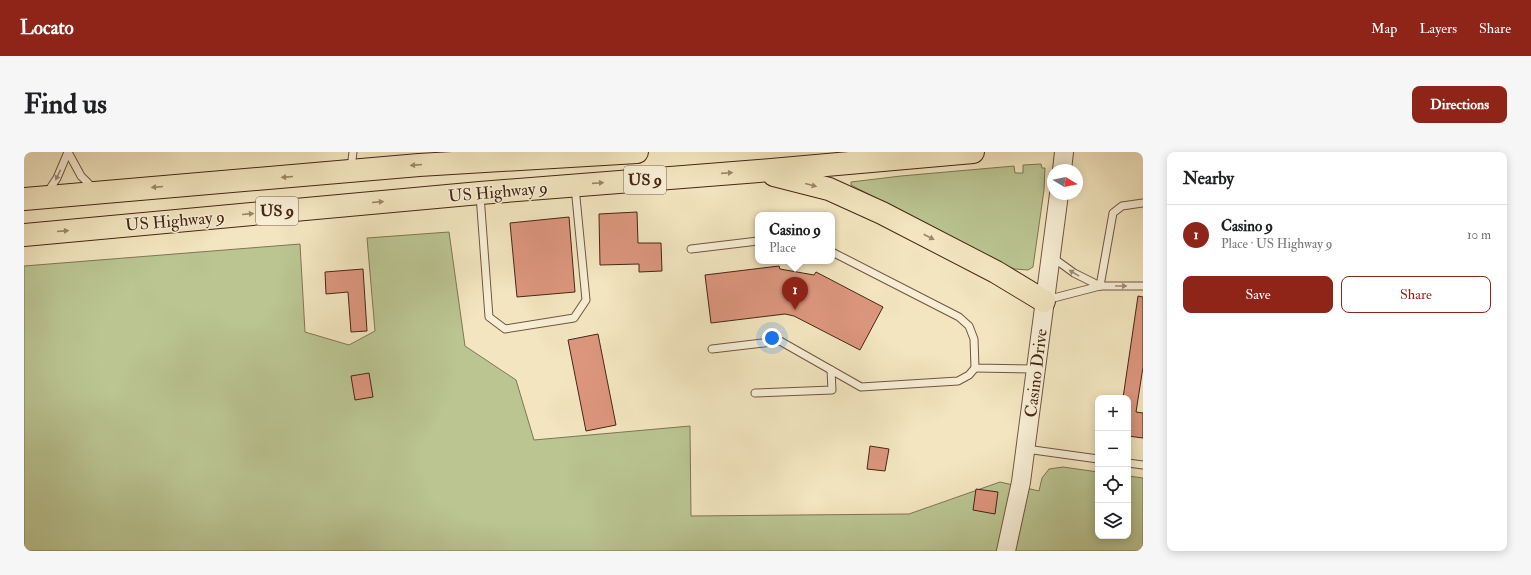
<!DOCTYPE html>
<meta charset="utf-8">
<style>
body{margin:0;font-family:"IM FELL Double Pica",serif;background:#f6f6f6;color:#202124}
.controls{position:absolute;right:12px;bottom:12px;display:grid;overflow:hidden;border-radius:8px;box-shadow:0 2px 10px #0003}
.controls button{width:36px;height:36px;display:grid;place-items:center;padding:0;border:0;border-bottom:1px solid #e0e0e0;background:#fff;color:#202124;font:20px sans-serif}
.compass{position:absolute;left:1023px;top:12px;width:36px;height:36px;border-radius:50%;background:#fff;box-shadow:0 2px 10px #0003;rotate:100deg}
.you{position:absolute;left:748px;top:186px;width:14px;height:14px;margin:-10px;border:3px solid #fff;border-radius:50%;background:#1a73e8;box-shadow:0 0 0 6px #1a73e833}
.badge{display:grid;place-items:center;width:26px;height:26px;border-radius:50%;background:#8f2418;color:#fff;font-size:13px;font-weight:700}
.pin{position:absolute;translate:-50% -33px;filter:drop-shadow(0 1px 2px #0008)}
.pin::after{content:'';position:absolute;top:21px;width:14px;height:12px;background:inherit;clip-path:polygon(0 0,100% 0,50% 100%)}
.popup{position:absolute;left:731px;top:60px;width:80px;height:52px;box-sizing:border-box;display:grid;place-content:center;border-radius:8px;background:#fff;filter:drop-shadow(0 1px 3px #0005);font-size:13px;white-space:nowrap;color:#757577}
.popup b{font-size:15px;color:#202124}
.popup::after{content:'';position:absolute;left:50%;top:100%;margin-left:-8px;border:8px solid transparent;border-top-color:#fff}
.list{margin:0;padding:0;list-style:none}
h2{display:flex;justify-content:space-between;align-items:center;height:52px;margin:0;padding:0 16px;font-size:17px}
h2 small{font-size:13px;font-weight:400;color:#757577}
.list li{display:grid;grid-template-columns:26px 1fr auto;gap:12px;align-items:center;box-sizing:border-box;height:60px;padding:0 16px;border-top:1px solid #e0e0e0}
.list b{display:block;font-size:15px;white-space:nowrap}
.list p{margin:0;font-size:13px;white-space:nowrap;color:#757577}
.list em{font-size:13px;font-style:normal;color:#757577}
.actions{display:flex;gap:8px;padding:12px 16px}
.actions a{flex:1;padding:9px 0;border:1px solid #8f2418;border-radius:8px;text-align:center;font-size:14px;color:#8f2418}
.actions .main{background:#8f2418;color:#fff}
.icon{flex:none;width:22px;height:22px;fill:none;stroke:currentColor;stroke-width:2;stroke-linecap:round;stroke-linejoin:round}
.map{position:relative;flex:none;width:1119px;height:399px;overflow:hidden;border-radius:8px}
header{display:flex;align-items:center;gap:24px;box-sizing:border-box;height:56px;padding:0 20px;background:#8f2418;color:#fff}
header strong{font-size:19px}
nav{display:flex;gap:22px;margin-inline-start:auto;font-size:14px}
.intro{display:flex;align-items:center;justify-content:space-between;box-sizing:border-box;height:96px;padding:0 24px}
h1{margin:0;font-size:28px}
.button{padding:10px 18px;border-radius:8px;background:#8f2418;color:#fff;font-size:14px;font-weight:700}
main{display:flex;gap:24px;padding:0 24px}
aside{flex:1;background:#fff;border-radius:8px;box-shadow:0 2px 10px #0003}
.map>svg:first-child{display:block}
.green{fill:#bac592;stroke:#817554}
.building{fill:#dc967e;stroke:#482516}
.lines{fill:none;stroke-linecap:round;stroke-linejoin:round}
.service-casing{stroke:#725540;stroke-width:9}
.tertiary-casing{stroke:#725540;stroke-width:20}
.trunk-casing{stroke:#482516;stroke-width:24}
.service{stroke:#f7eed5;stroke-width:7}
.tertiary{stroke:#f7eed5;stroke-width:18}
.trunk{stroke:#f2e5bf;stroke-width:22}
.oneway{fill:#9d856a}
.oneway2{fill:#a08a76}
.labels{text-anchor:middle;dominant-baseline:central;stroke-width:3;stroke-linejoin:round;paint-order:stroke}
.shield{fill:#f7eed5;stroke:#7c614f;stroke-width:1}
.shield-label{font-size:16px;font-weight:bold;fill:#482516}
.street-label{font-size:17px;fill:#482516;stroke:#f7eed5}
</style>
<header>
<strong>Locato</strong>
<nav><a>Map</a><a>Layers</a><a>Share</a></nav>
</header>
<div class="intro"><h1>Find us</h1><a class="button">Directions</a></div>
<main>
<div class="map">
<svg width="1119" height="399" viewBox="0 0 1119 399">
<rect width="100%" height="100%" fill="#f2e5bf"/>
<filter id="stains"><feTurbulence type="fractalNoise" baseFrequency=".005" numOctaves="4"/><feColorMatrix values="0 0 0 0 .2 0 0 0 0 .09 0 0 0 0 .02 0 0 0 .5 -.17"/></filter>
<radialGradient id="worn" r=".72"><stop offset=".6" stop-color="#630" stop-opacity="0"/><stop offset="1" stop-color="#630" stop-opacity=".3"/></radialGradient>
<g class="green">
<polygon points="1017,12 1018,16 1021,16 1020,38 1009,115 1004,118 991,117 980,113 827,33 827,30 877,24 990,14 991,21 999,21 999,13"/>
<polygon points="425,80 441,194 492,228 510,288 666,274 667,364 885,362 976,330 1015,339 1018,326 1025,317 1039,315 1074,320 1074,384 1104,384 1104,324 1119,326 1119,399 0,399 0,114 276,92 281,180 325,193 351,179 343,86"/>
</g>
<g class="building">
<polygon points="613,60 614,91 637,91 638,119 615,120 615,112 576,113 575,62"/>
<polygon points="545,65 551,140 493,145 486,71"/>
<polygon points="755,114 756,117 790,123 792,120 859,155 836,198 770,164 761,162 687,171 681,123"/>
<polygon points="339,117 343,179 327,180 324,140 302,142 301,120"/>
<polygon points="1114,144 1119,145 1119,215 1112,260 1119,261 1119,286 1104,284 1104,246 1099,246"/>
<polygon points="574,182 592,273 562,279 544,188"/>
<polygon points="345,221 349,245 331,248 327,224"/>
<polygon points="846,294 865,297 861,319 843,317"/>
<polygon points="952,337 974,340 971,362 949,358"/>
</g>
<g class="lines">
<defs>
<g id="service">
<polyline points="44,0 57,24 70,37"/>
<polyline points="327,16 329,0"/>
<polyline points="23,41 33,26 44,0"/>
<polyline points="456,43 465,165 481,177 550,166 562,148 551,35"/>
<polyline points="667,97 734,89"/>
<polyline points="808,100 935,165 945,174 950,187 951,216 1012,217"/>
<polyline points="1028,105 1050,121 1076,134"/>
<polyline points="1076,134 1089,61 1098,54 1119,51"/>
<polyline points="1022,148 1076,134 1119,134"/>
<polyline points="688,197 756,189 837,235 934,229 945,223 951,216"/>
<polyline points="731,241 808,238 807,218"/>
<polyline points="1002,297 1074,307"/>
<polyline points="1104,311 1119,313"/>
</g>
<g id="tertiary">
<polyline points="1038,18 1040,0"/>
<polyline points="982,399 997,330 1035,42"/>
</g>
<g id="trunk">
<polyline points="750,23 805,37 858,61 972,120 1020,149"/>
<polyline points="0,47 395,13 613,0"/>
<polyline points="0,83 456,41 735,19 949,0"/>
</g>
</defs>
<use href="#service" class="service-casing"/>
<use href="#tertiary" class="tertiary-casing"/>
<use href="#trunk" class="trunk-casing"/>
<use href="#service" class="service"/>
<use href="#tertiary" class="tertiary"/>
<use href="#trunk" class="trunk"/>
</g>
<defs><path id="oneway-solid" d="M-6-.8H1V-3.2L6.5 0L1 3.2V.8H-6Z"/></defs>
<g class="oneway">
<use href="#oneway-solid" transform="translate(392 13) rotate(175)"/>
<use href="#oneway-solid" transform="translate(703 21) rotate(-4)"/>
<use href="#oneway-solid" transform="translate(263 25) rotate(175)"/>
<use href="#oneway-solid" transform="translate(574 31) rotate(-4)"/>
<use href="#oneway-solid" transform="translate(787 33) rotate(15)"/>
<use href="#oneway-solid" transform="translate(133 35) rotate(175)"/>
<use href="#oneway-solid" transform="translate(354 50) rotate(-5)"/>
<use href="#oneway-solid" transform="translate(224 62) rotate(-5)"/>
<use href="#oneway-solid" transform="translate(39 79) rotate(-5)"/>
<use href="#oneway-solid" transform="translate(905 85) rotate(27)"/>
</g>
<g class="oneway2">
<use href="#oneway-solid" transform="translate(34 23) rotate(116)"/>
<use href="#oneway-solid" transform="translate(1050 121) rotate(-149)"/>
<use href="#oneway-solid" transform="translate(1097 134)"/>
</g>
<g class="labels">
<g class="shield">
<rect x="600" y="14" width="42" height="28" rx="3"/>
<rect x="232" y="45" width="42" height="28" rx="3"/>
</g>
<g class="shield-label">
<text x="621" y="28">US 9</text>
<text x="253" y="59">US 9</text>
</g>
<g class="street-label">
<text transform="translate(474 40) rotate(-5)">US Highway 9</text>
<text transform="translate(151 69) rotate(-5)">US Highway 9</text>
<text transform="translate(1012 221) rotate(-83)">Casino Drive</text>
</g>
</g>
<rect width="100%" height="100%" filter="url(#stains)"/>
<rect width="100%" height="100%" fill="url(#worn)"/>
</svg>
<div class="controls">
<button>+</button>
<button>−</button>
<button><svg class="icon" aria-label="locate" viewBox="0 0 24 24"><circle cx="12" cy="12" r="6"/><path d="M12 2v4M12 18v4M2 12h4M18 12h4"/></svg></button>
<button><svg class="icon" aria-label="layers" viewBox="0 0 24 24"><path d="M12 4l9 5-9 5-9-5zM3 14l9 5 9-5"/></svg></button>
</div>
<svg class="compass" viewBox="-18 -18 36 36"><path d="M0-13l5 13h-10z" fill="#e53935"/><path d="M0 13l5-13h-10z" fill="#757577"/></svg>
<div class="you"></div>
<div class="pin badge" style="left:771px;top:158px">1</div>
<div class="popup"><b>Casino 9</b>Place</div>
</div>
<aside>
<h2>Nearby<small></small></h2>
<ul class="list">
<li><span class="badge">1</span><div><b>Casino 9</b><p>Place · US Highway 9</p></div><em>10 m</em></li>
</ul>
<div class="actions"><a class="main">Save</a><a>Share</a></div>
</aside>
</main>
